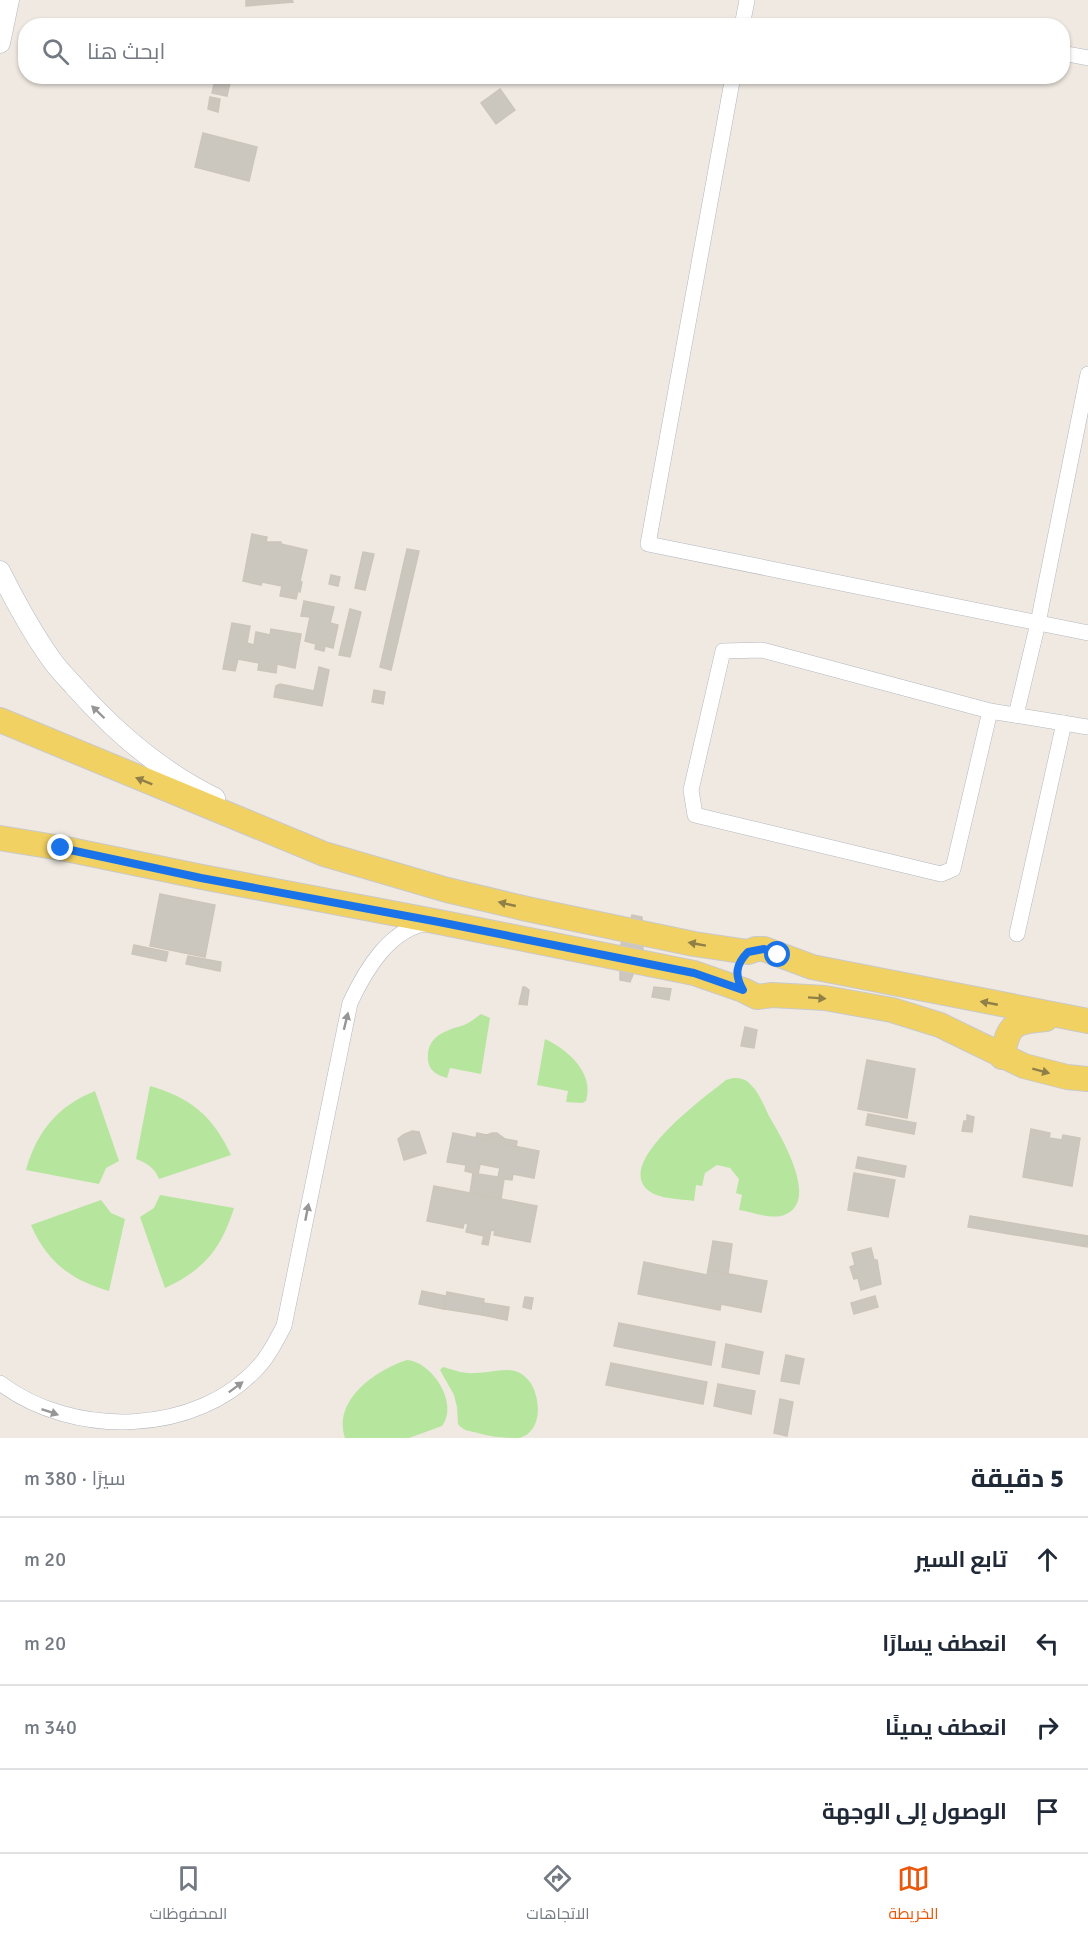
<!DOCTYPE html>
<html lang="ar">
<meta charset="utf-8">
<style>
body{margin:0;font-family:Signika,Cairo,sans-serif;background:#f2f2f3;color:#1f2937;direction:rtl}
.stop{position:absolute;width:18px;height:18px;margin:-14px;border:4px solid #1a73e8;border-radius:50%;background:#fff}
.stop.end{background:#1a73e8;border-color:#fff;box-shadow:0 2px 6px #0008}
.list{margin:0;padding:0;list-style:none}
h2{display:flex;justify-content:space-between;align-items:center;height:78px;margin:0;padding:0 24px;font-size:26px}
h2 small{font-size:20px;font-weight:400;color:#747a83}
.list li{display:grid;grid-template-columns:39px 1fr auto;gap:18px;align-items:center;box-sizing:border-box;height:84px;padding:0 24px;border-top:2px solid #e0e1e3}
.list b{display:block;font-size:22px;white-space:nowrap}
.list em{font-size:20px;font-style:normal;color:#747a83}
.icon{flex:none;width:33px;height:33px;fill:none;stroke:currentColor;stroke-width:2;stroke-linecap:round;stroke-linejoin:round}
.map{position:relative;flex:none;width:1088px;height:1438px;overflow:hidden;direction:ltr}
.search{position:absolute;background:#fff;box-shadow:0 2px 4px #0004;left:18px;right:18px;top:18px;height:66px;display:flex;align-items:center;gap:15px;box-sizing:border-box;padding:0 21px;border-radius:24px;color:#747a83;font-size:22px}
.sheet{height:414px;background:#fff}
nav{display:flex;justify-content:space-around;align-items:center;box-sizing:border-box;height:84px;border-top:2px solid #e0e1e3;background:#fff;font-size:16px;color:#747a83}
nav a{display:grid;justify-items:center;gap:3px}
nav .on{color:#ea580c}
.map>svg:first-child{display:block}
.green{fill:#b6e59e}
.building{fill:#cbc7bf;stroke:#cbc5ba;stroke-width:1.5;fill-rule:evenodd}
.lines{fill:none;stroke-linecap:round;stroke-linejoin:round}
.minor-casing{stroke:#b4b7c1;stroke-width:16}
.tertiary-casing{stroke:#b4b7c1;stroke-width:21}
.primary-casing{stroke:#c9c9c9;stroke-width:26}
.minor{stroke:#fff;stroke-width:15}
.tertiary{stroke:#fff;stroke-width:20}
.primary{stroke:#f2d163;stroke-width:24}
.oneway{fill:#969696}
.oneway2{fill:#908048}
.route{stroke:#1a73e8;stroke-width:8}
</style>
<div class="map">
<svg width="1088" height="1438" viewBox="0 0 1088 1438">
<rect width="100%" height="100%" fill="#efe9e1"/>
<g class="green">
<path d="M481 1014 490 1018 481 1074 450 1068 447 1078C437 1075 429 1071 428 1060 426 1037 444 1031 461 1026 469 1024 475 1018 481 1014Z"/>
<path d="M545 1039C567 1049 595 1073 586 1101L582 1103 566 1102 568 1091 537 1085Z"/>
<path d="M733 1078C740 1078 746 1079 750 1084 759 1092 764 1106 769 1116 780 1135 821 1202 784 1215 772 1220 752 1212 739 1210L742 1195 736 1193 739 1179 730 1168 717 1165 705 1173 702 1186 696 1185 694 1201C680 1199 660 1199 649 1191 612 1163 708 1095 726 1080Z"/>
<path d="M150 1086C191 1098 213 1116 231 1155L159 1179C155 1168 147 1163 136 1159Z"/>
<path d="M95 1091 119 1161 106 1168 99 1184 26 1170C37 1131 58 1106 95 1091Z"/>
<path d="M160 1195 234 1208C221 1249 204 1270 165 1288L140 1217 154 1208Z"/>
<path d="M101 1200 111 1213 125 1219 109 1291C71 1280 47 1262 31 1225Z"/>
<path d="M407 1360C432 1362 459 1403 442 1426L409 1438H345C332 1400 376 1370 407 1360Z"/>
<path d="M443 1367C453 1370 464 1374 475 1373 496 1373 515 1362 530 1382 541 1398 543 1432 519 1438 506 1438 490 1437 478 1433 470 1431 463 1431 458 1424L457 1407 454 1395 440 1370Z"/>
</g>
<g class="building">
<polygon points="246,0 292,0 293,2 246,6"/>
<polygon points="216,76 231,78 227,96 212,93"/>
<polygon points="500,89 515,110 496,124 481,103"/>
<polygon points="210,97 220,99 218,112 208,109"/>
<polygon points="203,133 257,147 249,181 195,167"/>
<polygon points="252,534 267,537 266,542 281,542 281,544 307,550 300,581 302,582 300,592 298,591 296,599 280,596 282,586 262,582 261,585 243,581"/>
<polygon points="407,549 419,551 391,670 380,667"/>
<polygon points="363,552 374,554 365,590 355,588"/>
<polygon points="331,575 340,577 338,586 329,584"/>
<polygon points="304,601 334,607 330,623 338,625 333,648 325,646 324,651 315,649 316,644 305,641 310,617 301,616"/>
<polygon points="350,609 361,612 350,657 339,655"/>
<polygon points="232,623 250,626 247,643 254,645 256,632 270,635 271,629 301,634 295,668 277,664 276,673 258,670 259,663 238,659 235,671 223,669"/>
<polygon points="319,667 329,670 322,706 274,697 276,686 280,684 314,691"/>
<polygon points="374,690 385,692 383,704 372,702"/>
<polygon points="160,894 215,905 205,957 150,946"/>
<polygon points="632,915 642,917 643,950 630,982 620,980 620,947"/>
<polygon points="134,945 168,952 166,961 132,954"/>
<polygon points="188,956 221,962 220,971 186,964"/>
<polygon points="523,987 525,987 529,990 527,1005 519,1004"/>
<polygon points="654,987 671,989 669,1000 652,997"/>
<polygon points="745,1027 757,1030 754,1048 741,1046"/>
<polygon points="867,1060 915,1069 907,1118 858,1109"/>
<polygon points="868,1114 916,1123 914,1134 866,1125"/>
<polygon points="967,1115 974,1117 972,1132 962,1131 964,1121 967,1121"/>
<polygon points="1031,1129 1050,1133 1049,1138 1062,1140 1063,1135 1080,1138 1072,1186 1023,1177"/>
<polygon points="412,1131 419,1132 426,1153 404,1160 398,1139 403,1135"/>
<path d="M453 1133 487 1140V1135L505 1139 504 1144 539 1151 534 1178 513 1174 512 1180 504 1179 501 1199 470 1193 473 1173 465 1171 466 1165 447 1162ZM480 1164 500 1168 498 1177 478 1174Z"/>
<polygon points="477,1133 487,1135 487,1140 476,1138"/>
<polygon points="492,1133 497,1133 505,1139 487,1135"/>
<polygon points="505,1139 517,1141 516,1147 504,1144"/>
<polygon points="858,1157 906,1166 904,1177 856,1168"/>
<polygon points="854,1173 895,1180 888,1217 848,1210"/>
<polygon points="434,1186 537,1206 530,1242 494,1235 495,1231 491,1230 488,1245 482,1244 484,1236 466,1232 468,1224 464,1223 463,1228 427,1221"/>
<polygon points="970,1216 1088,1236 1087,1247 968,1227"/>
<polygon points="713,1241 732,1244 728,1274 708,1270"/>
<polygon points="871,1248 874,1260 877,1260 881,1284 861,1290 858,1278 854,1279 850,1267 855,1265 852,1253"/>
<polygon points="644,1262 707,1275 708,1270 767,1281 761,1312 721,1304 720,1310 638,1294"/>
<polygon points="422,1291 446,1296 444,1309 419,1304"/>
<polygon points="447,1292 484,1299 482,1315 444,1309"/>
<polygon points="875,1296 878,1307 854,1314 851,1303"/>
<polygon points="525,1297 533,1298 531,1309 523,1307"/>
<polygon points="484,1303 509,1307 507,1320 482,1315"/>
<polygon points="619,1323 715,1342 711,1365 614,1346"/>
<polygon points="726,1344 763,1352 759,1374 722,1367"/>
<polygon points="786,1355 804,1359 799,1384 781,1381"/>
<polygon points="611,1363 707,1382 703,1404 606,1385"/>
<polygon points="718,1384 755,1391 751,1414 714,1406"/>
<polygon points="780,1399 793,1402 787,1436 774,1433"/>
</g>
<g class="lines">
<defs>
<g id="minor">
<polyline points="742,26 747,0"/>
<polyline points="1062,53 1088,58"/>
<polyline points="733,76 648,544 1088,633"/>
<polyline points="990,711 953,869 941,874 695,815 691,790 723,651 762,650 990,711 1088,727"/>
<polyline points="1016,715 1038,623 1088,374"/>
<polyline points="1017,934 1064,723"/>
<path d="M0 1383C72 1438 197 1437 260 1365 270 1354 277 1339 284 1326L350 1003C365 971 390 927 430 923"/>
</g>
<g id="tertiary">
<polyline points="0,43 9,0"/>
<path d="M0 571C15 601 31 631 51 659 58 669 67 678 75 687 114 731 162 772 215 798"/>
</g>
<g id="primary">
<polyline points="0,720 324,854 447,890 527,909 694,944 748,952 756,949 764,949 812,967 1088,1021"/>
<polyline points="0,838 61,848 202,877 439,922 694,973 743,990 757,997 772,995 825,998 892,1010 940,1025 1024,1066 1067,1077 1088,1079"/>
<path d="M1002 1057C1009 1023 1013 1022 1046 1019"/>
</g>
</defs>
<use href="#minor" class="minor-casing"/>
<use href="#tertiary" class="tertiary-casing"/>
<use href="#primary" class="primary-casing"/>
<use href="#minor" class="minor"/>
<use href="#tertiary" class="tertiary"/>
<use href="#primary" class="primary"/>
</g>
<defs><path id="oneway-solid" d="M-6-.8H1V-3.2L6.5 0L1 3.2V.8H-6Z" transform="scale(1.5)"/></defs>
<g class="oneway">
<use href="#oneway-solid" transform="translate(98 712) rotate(-136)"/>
<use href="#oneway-solid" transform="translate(346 1021) rotate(-76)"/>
<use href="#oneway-solid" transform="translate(307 1212) rotate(-79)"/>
<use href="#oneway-solid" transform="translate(236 1387) rotate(-37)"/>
<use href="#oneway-solid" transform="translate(50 1412) rotate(19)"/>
</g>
<g class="oneway2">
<use href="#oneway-solid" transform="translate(144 781) rotate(-158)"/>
<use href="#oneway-solid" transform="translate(507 904) rotate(-167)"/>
<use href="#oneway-solid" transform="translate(697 944) rotate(-170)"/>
<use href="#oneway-solid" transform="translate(817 998) rotate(4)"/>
<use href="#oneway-solid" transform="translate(989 1003) rotate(-169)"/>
<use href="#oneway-solid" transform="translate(1041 1071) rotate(15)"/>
</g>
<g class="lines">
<path class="route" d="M61 848 201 878 439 922 694 973 743 990C734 975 736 964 748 952L764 949 778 955"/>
</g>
</svg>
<div class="stop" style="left:778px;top:955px"></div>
<div class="stop end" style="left:61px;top:848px"></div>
<div class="search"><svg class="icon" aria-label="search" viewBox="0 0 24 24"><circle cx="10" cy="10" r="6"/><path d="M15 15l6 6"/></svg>ابحث هنا</div>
</div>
<section class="sheet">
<h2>5 دقيقة<small>سيرًا · 380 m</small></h2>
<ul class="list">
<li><svg class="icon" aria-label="ahead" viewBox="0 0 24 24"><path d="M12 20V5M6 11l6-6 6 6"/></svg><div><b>تابع السير</b></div><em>20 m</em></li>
<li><svg class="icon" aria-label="left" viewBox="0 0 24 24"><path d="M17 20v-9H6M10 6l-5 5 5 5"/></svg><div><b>انعطف يسارًا</b></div><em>20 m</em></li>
<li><svg class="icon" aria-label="right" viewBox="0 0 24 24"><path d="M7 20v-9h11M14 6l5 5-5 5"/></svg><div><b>انعطف يمينًا</b></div><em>340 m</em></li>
<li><svg class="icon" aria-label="arrive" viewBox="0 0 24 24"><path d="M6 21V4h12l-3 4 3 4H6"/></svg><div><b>الوصول إلى الوجهة</b></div></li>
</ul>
</section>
<nav>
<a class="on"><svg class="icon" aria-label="map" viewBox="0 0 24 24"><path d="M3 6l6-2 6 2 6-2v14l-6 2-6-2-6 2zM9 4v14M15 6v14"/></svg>الخريطة</a>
<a><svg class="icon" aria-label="directions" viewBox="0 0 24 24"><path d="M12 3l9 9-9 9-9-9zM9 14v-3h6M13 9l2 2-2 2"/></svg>الاتجاهات</a>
<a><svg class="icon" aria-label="saved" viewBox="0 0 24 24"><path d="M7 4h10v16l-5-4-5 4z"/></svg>المحفوظات</a>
</nav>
